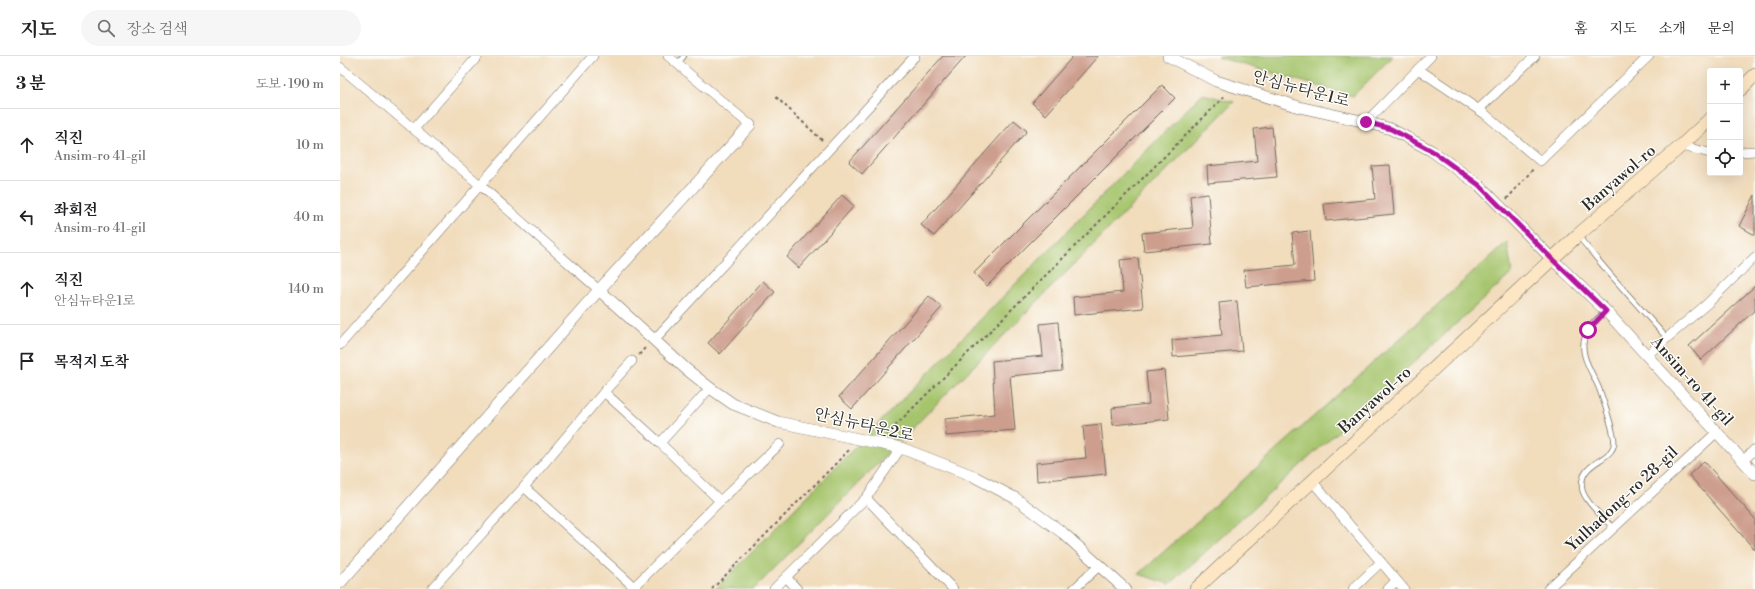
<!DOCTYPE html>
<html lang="ko">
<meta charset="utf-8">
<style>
body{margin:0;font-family:"Libre Bodoni","Noto Serif KR",serif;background:#f6f6f6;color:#202124}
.controls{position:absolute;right:12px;top:12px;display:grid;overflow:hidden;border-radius:4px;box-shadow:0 4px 16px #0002}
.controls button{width:36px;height:36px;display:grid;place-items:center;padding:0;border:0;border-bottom:1px solid #e0e0e0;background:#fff;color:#202124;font:20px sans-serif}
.stop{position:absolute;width:12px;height:12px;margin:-9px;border:3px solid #b5179e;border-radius:50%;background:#fff}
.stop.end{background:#b5179e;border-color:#fff;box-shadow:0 1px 4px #0008}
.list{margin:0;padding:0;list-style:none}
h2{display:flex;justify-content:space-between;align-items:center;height:52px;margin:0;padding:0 16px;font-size:17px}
h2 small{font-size:13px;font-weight:400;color:#757577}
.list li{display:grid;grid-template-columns:26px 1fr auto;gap:12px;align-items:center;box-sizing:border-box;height:72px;padding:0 16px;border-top:1px solid #e0e0e0}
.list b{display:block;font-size:15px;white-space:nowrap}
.list p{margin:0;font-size:13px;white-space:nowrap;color:#757577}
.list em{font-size:13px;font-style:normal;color:#757577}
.icon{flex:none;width:22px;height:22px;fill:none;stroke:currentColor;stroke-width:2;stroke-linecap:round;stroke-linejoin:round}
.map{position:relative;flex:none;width:1415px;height:533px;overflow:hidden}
header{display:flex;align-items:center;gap:24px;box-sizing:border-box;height:56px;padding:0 20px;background:#fff;border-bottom:1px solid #e0e0e0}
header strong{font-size:19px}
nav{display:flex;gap:22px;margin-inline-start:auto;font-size:14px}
.search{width:280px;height:36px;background:#f6f6f6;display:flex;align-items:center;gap:10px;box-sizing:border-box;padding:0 14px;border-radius:22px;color:#757577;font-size:15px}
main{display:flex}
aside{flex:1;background:#fff}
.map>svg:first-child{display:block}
.green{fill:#a5c46c;stroke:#68784c}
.building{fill:#cd9e8e}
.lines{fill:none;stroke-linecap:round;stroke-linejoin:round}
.service-casing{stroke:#70695e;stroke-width:6}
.minor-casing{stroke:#70695e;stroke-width:10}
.tertiary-casing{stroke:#70695e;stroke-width:12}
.secondary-casing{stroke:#70695e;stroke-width:14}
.path{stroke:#70695e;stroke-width:2;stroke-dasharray:3 3;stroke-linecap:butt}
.service{stroke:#fff;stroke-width:4.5}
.minor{stroke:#fff;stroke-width:9}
.tertiary{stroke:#fff;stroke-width:11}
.secondary{stroke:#fce6c4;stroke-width:13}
.route{stroke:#b5179e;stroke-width:5}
.labels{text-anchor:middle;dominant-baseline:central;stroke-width:3;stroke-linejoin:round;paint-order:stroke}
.street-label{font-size:16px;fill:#2b2b2b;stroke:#fdfcf7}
</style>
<header>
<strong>지도</strong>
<div class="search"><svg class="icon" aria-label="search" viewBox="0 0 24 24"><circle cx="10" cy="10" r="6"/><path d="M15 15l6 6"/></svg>장소 검색</div>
<nav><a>홈</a><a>지도</a><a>소개</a><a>문의</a></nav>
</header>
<main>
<aside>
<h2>3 분<small>도보 · 190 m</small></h2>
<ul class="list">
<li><svg class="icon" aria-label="ahead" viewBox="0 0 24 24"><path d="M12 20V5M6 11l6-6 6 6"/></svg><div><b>직진</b><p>Ansim-ro 41-gil</p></div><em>10 m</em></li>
<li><svg class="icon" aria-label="left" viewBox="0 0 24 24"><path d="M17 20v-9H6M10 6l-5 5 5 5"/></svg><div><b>좌회전</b><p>Ansim-ro 41-gil</p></div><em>40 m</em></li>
<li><svg class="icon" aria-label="ahead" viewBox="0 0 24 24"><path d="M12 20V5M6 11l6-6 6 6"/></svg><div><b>직진</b><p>안심뉴타운1로</p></div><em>140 m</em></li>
<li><svg class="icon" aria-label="arrive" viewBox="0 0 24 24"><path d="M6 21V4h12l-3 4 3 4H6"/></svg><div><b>목적지 도착</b></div></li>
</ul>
</aside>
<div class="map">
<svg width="1415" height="533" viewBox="0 0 1415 533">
<rect width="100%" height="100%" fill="#fdfcf7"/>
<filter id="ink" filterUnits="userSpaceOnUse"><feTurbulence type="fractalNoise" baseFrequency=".025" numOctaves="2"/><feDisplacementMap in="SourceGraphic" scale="8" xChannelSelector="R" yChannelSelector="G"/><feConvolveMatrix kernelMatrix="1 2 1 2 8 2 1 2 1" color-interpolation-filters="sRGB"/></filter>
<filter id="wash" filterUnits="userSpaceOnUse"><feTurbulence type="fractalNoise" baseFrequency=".012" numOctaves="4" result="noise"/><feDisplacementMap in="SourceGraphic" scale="16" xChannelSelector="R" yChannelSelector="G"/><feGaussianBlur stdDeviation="0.9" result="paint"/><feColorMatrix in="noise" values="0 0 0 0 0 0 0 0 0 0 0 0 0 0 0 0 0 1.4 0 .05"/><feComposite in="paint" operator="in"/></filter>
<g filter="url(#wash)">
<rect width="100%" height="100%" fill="#f1dcbc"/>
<g class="green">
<polygon points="879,0 1053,0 1013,40 877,1"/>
<polygon points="862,38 894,46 414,533 376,533"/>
<polygon points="1167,186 1172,217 830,528 799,518"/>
</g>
<g id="blocks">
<g class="building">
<polygon points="603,0 626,0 522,118 509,106"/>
<polygon points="733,0 758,0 706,59 692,47"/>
<polygon points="822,29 835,42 647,230 634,217"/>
<polygon points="674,64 687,75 594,180 581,169"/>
<polygon points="932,71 937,121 868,127 867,110 917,105 914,73"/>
<polygon points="1050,109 1054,158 986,165 984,148 1035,143 1032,110"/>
<polygon points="868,138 872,188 804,195 802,177 853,172 850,140"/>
<polygon points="502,139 514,150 459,212 447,201"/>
<polygon points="1415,139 1415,179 1399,170"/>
<polygon points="970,175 974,225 906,231 904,214 955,209 952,177"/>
<polygon points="798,202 803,252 734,259 733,241 783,236 780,204"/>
<polygon points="423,225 435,236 380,298 368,287"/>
<polygon points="1415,230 1415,254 1361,304 1349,290"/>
<polygon points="589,240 602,251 512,353 499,341"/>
<polygon points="897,245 902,295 833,301 832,284 882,279 879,247"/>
<polygon points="718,266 722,315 670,320 675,374 606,380 605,363 655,358 652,305 703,300 700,268"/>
<polygon points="824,314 829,363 773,369 772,352 809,348 806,316"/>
<polygon points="761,368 766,418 697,425 696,407 746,402 743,370"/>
<polygon points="1364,405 1415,463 1415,494 1349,419"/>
</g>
</g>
</g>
<g filter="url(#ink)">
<use href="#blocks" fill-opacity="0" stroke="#70695e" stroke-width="1"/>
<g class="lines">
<defs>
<g id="service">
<polyline points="337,8 344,0"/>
<path d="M1239 181C1267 216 1297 249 1327 282"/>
<path d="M1266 255C1258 262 1248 270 1245 281 1238 299 1254 318 1260 335 1265 349 1271 367 1274 382 1278 406 1239 403 1242 432 1243 444 1264 462 1273 472"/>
</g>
<g id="minor">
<polyline points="328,0 410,69"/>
<polyline points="0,11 140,129 259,234"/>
<polyline points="1078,13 1145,58 1200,105 1309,0"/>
<polyline points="1139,53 1195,0"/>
<polyline points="1026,66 1091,0"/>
<polyline points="74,73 138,0"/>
<polyline points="1341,90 1370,97"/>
<polyline points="1400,96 1415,95"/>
<polyline points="314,284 575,0"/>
<polyline points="0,289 253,0"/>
<polyline points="1307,299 1368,247 1415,201"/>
<polyline points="264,336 292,305"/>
<polyline points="320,387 370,332"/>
<polyline points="1403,405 1415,393"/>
<polyline points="972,425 1064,533"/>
<polyline points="184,431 294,531"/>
<polyline points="526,442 613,533"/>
<polyline points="380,445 440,388"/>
<polyline points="446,521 457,533"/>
<polyline points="92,533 184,431 264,336 320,387 380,445 292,533"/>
<polyline points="434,533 526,442 561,392"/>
<polyline points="734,533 760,509"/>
<polyline points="1013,533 1041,506"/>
<polyline points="1048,533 1056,525"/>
<polyline points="1208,533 1377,376"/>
</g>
<g id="tertiary">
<polyline points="828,0 876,25 959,51 1026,66 1051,73 1092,95 1139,129 1213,204 1266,255 1415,418"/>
<polyline points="259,234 346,313 370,332 393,348 438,366 561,392 631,419 675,442 723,477 785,533"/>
<polyline points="0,527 259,234 410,69"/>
</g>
<g id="secondary">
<polyline points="1400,34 1415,19"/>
<polyline points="856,533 1238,179 1341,90 1370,63"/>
</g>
</defs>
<use href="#service" class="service-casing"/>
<use href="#minor" class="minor-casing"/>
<use href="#tertiary" class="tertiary-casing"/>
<use href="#secondary" class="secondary-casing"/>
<g class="path">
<polyline points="436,41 483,85"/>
<polyline points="1167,143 1194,112"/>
<polyline points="299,299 305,292"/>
<polyline points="547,378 886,39"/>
<polyline points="372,533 510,393"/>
</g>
<use href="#service" class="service"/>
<use href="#minor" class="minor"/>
<use href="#tertiary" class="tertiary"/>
<use href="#secondary" class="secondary"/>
</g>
</g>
<g class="lines" filter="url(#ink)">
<polyline class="route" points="1026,66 1051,73 1092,95 1139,129 1213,204 1266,255 1248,274"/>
</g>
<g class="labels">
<g class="street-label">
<text transform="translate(961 33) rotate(15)">안심뉴타운1로</text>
<text transform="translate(1279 122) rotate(-41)">Banyawol-ro</text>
<text transform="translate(1352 325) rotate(48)">Ansim-ro 41-gil</text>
<text transform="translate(1035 344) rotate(-42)">Banyawol-ro</text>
<text transform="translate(524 369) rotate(13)">안심뉴타운2로</text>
<text transform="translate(1282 443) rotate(-43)">Yulhadong-ro 28-gil</text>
</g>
</g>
</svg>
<div class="controls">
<button>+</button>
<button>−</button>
<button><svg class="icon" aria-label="locate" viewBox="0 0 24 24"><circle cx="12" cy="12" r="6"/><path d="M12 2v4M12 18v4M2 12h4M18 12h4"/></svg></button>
</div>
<div class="stop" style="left:1248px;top:274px"></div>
<div class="stop end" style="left:1026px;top:66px"></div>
</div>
</main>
